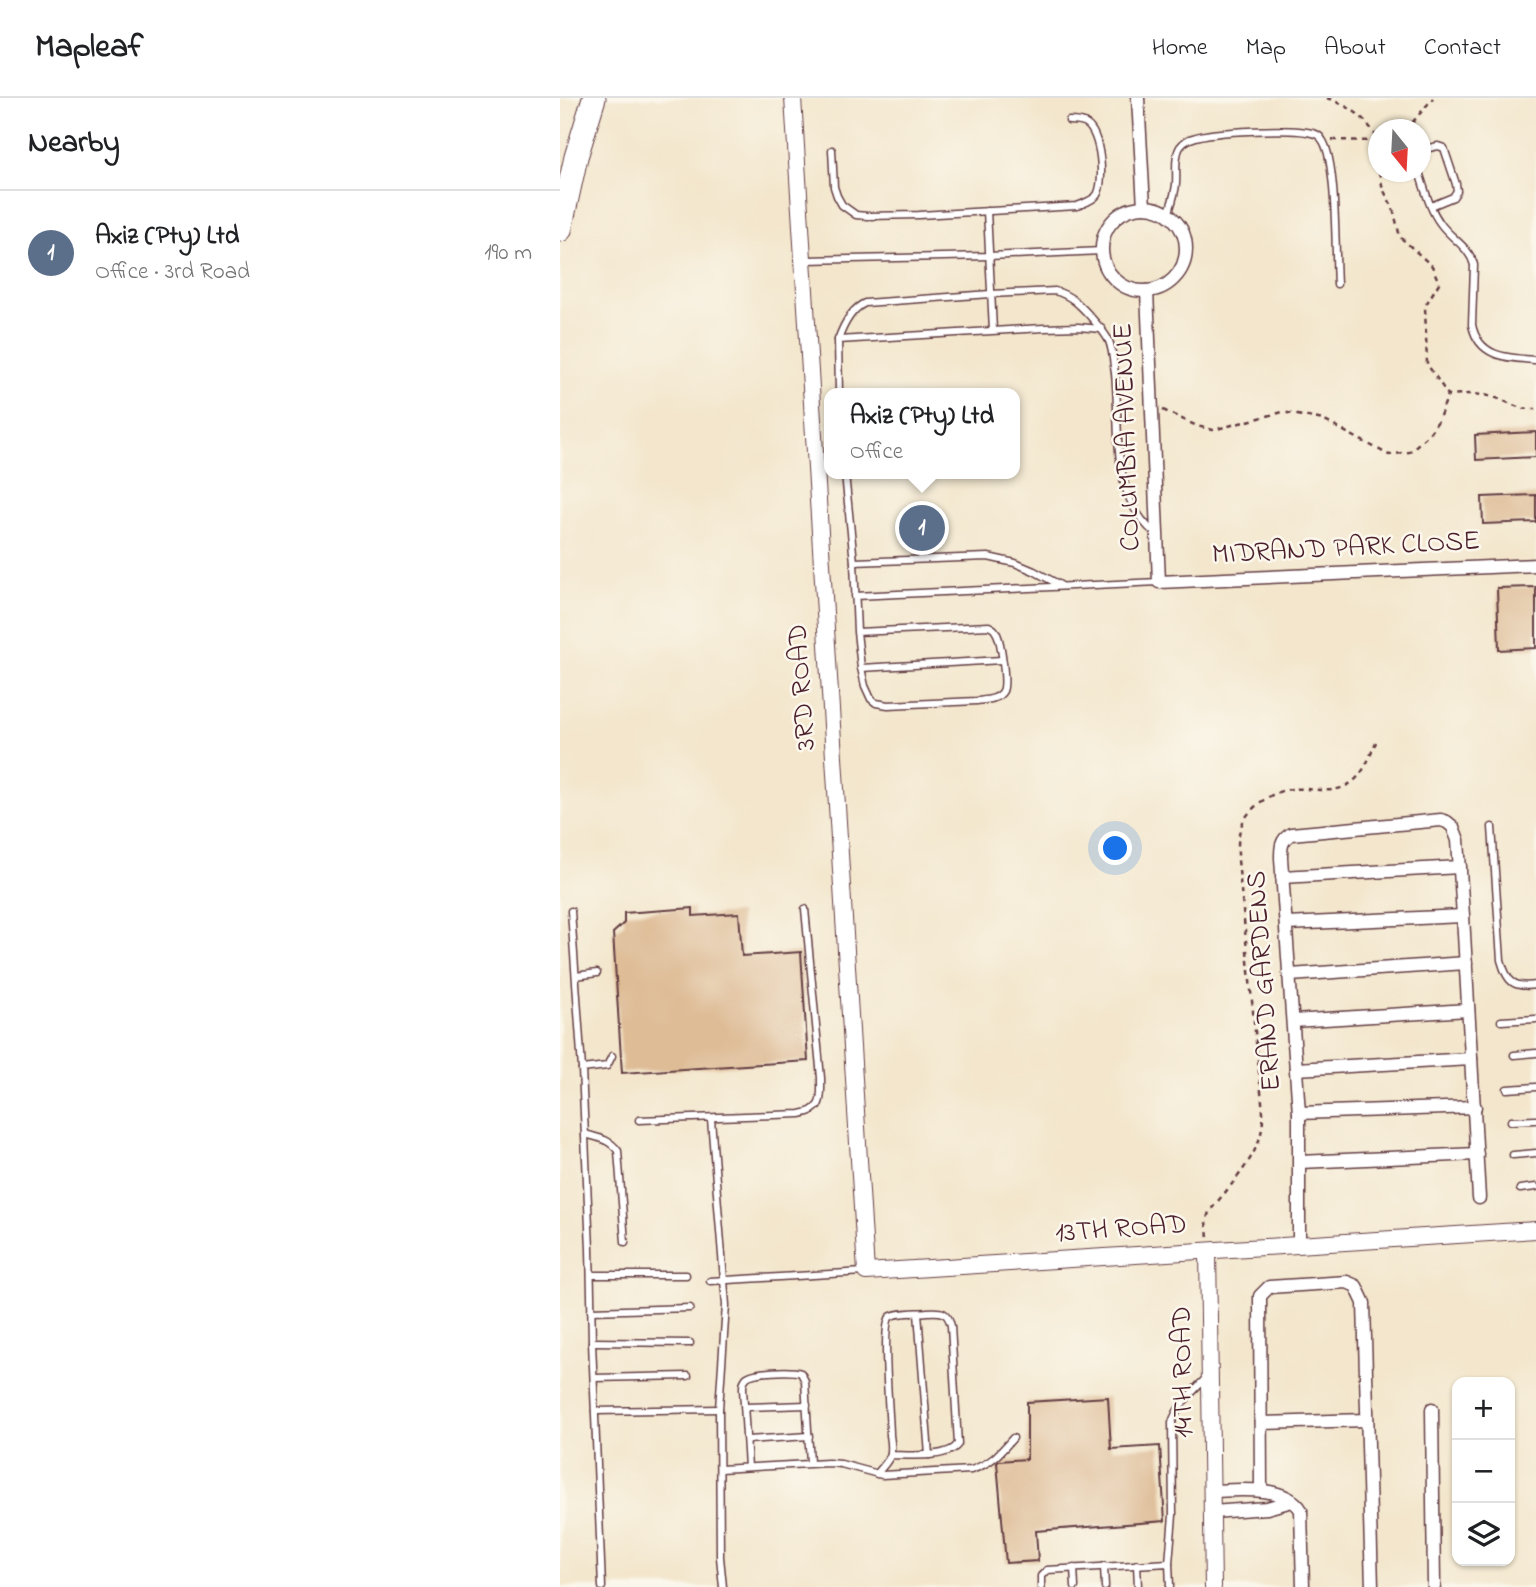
<!DOCTYPE html>
<meta charset="utf-8">
<style>
body{margin:0;font-family:"Indie Flower",sans-serif;background:#f6f6f6;color:#202124}
.controls{position:absolute;right:21px;bottom:21px;display:grid;overflow:hidden;border-radius:14px;box-shadow:0 2px 5px #0004}
.controls button{width:63px;height:63px;display:grid;place-items:center;padding:0;border:0;border-bottom:2px solid #e0e0e0;background:#fff;color:#202124;font:35px sans-serif}
.compass{position:absolute;left:808px;top:21px;width:63px;height:63px;border-radius:50%;background:#fff;box-shadow:0 2px 5px #0004;rotate:162deg}
.you{position:absolute;left:556px;top:751px;width:24px;height:24px;margin:-18px;border:5px solid #fff;border-radius:50%;background:#1a73e8;box-shadow:0 0 0 10px #1a73e833}
.badge{display:grid;place-items:center;width:46px;height:46px;border-radius:50%;background:#ea580c;color:#fff;font-size:23px;font-weight:700}
.pin{position:absolute;translate:-50% -50%;border:4px solid #fff;box-shadow:0 2px 7px #0006}
.popup{position:absolute;left:264px;top:290px;width:196px;height:91px;box-sizing:border-box;display:grid;place-content:center;border-radius:14px;background:#fff;filter:drop-shadow(0 2px 5px #0005);font-size:23px;white-space:nowrap;color:#757577}
.popup b{font-size:26px;color:#202124}
.popup::after{content:'';position:absolute;left:50%;top:100%;margin-left:-14px;border:14px solid transparent;border-top-color:#fff}
.list{margin:0;padding:0;list-style:none}
h2{display:flex;justify-content:space-between;align-items:center;height:91px;margin:0;padding:0 28px;font-size:30px}
h2 small{font-size:23px;font-weight:400;color:#757577}
.list li{display:grid;grid-template-columns:46px 1fr auto;gap:21px;align-items:center;box-sizing:border-box;height:126px;padding:0 28px;border-top:2px solid #e0e0e0}
.list b{display:block;font-size:26px;white-space:nowrap}
.list p{margin:0;font-size:23px;white-space:nowrap;color:#757577}
.list em{font-size:23px;font-style:normal;color:#757577}
.icon{flex:none;width:38px;height:38px;fill:none;stroke:currentColor;stroke-width:2;stroke-linecap:round;stroke-linejoin:round}
.map{position:relative;flex:none;width:976px;height:1489px;overflow:hidden}
header{display:flex;align-items:center;gap:42px;box-sizing:border-box;height:98px;padding:0 35px;background:#fff;border-bottom:2px solid #e0e0e0}
header strong{font-size:33px}
nav{display:flex;gap:38px;margin-inline-start:auto;font-size:24px}
main{display:flex}
aside{flex:1;background:#fff}
.map>svg:first-child{display:block}
.building{fill:#debc96}
.lines{fill:none;stroke-linecap:round;stroke-linejoin:round}
.service-casing{stroke:#633d43;stroke-width:9}
.minor-casing{stroke:#633d43;stroke-width:15}
.tertiary-casing{stroke:#633d43;stroke-width:18}
.motorway-casing{stroke:#633d43;stroke-width:25}
.path{stroke:#633d43;stroke-width:2.5;stroke-dasharray:5 5;stroke-linecap:butt}
.service{stroke:#fff;stroke-width:6}
.minor{stroke:#fff;stroke-width:12}
.tertiary{stroke:#fff;stroke-width:16}
.motorway{stroke:#fff;stroke-width:23}
.labels{text-anchor:middle;dominant-baseline:central;stroke-width:5;stroke-linejoin:round;paint-order:stroke}
.street-label{font-size:28px;fill:#4a1f2b;stroke:#fbf7ec}
</style>
<header>
<strong>Mapleaf</strong>
<nav><a>Home</a><a>Map</a><a>About</a><a>Contact</a></nav>
</header>
<main>
<aside>
<h2>Nearby<small></small></h2>
<ul class="list">
<li><span class="badge" style="background:#5c6f8a">1</span><div><b>Axiz (Pty) Ltd</b><p>Office · 3rd Road</p></div><em>190 m</em></li>
</ul>
</aside>
<div class="map">
<svg width="976" height="1489" viewBox="0 0 976 1489">
<rect width="100%" height="100%" fill="#fbf7ec"/>
<filter id="ink" filterUnits="userSpaceOnUse"><feTurbulence type="fractalNoise" baseFrequency=".0143" numOctaves="2"/><feDisplacementMap in="SourceGraphic" scale="14" xChannelSelector="R" yChannelSelector="G"/><feConvolveMatrix kernelMatrix="1 2 1 2 8 2 1 2 1" color-interpolation-filters="sRGB"/></filter>
<filter id="wash" filterUnits="userSpaceOnUse"><feTurbulence type="fractalNoise" baseFrequency=".00686" numOctaves="4" result="noise"/><feDisplacementMap in="SourceGraphic" scale="28" xChannelSelector="R" yChannelSelector="G"/><feGaussianBlur stdDeviation="1.57" result="paint"/><feColorMatrix in="noise" values="0 0 0 0 0 0 0 0 0 0 0 0 0 0 0 0 0 1.4 0 .05"/><feComposite in="paint" operator="in"/></filter>
<g filter="url(#wash)">
<rect width="100%" height="100%" fill="#f3e6cc"/>
<g id="blocks">
<g class="building">
<polygon points="976,334 976,359 916,362 915,337"/>
<polygon points="976,397 976,424 923,426 922,399"/>
<polygon points="976,489 976,550 939,552 937,490"/>
<polygon points="133,810 133,818 179,815 182,858 241,854 248,963 62,975 53,835 64,825 64,815"/>
<polygon points="548,1299 551,1351 600,1348 605,1423 476,1433 478,1463 446,1465 437,1365 439,1363 467,1361 467,1304"/>
</g>
</g>
</g>
<g filter="url(#ink)">
<use href="#blocks" fill-opacity="0" stroke="#633d43" stroke-width="2"/>
<g class="lines">
<defs>
<g id="service">
<path d="M272 52 274 89 277 98 282 107 296 117 307 118 359 117 517 108C524 105 532 103 537 97 545 83 541 35 526 26 521 23 515 23 509 23"/>
<polyline points="860,52 878,48 884,50 896,86 897,93 893,99 871,108"/>
<path d="M859 74C865 91 869 110 880 125 891 141 909 148 914 167L912 227C919 260 948 260 976 262"/>
<polyline points="427,113 433,232"/>
<path d="M608 117C611 107 615 97 616 86 617 74 614 59 620 49 623 45 628 41 633 40 652 33 737 29 755 36 760 37 760 39 763 43 777 66 775 155 777 186"/>
<polyline points="245,162 429,158 542,153"/>
<path d="M278 242C283 228 291 211 305 205L431 196 495 193C510 197 519 206 529 217 536 225 544 233 549 243 553 253 553 264 555 275 561 330 548 398 597 437"/>
<polyline points="279,295 278,242 484,230 518,229 542,231"/>
<path d="M285 376 294 464 297 534 301 570 305 588 311 601 316 605 328 607 417 603C425 602 438 602 443 593 447 585 441 544 437 536 434 530 434 531 429 528L297 534"/>
<polyline points="294,464 428,459 455,465 474,473 500,487"/>
<polyline points="295,498 599,484"/>
<polyline points="301,570 442,562"/>
<path d="M932 729 941 862C947 884 953 890 976 887"/>
<polyline points="11,813 22,971 30,1151 32,1244 42,1489"/>
<polyline points="16,878 37,875"/>
<polyline points="941,923 976,921"/>
<polyline points="954,957 976,955"/>
<polyline points="22,971 47,968 52,958"/>
<polyline points="947,991 976,989"/>
<polyline points="151,1021 166,1207 159,1311 160,1459 163,1489"/>
<path d="M79 1022 240 1016C264 1012 261 1000 261 980L245 811"/>
<polyline points="951,1023 976,1022"/>
<path d="M25 1036C39 1040 49 1041 58 1053L65 1144"/>
<polyline points="953,1057 976,1055"/>
<polyline points="960,1091 976,1089"/>
<polyline points="31,1177 126,1177"/>
<polyline points="150,1183 304,1174"/>
<polyline points="31,1213 130,1210"/>
<polyline points="358,1215 369,1357"/>
<polyline points="32,1244 130,1245"/>
<polyline points="34,1280 128,1278"/>
<polyline points="185,1309 247,1307"/>
<polyline points="35,1313 159,1311"/>
<polyline points="187,1342 249,1338"/>
<path d="M188 1369 183 1291C183 1286 183 1284 186 1280 192 1273 232 1272 241 1275L245 1283 250 1365"/>
<path d="M160 1371 268 1365 281 1366 322 1377 411 1372C432 1365 439 1356 453 1340"/>
<path d="M317 1376C321 1370 328 1364 330 1358 332 1353 331 1343 330 1337 330 1319 321 1228 330 1219 336 1214 359 1215 367 1214 381 1213 388 1213 391 1228L398 1346C388 1361 348 1357 331 1357"/>
<path d="M609 1465 613 1417 612 1325C617 1307 634 1293 646 1280"/>
<polyline points="577,1466 578,1489"/>
<polyline points="544,1468 545,1489"/>
<polyline points="514,1470 515,1489"/>
<polyline points="481,1489 481,1478 487,1472 609,1465 610,1489"/>
</g>
<g id="minor">
<polyline points="578,0 584,109"/>
<circle cx="584" cy="151" r="42"/>
<polyline points="587,193 599,484 976,467"/>
<polyline points="722,779 900,769"/>
<polyline points="726,826 903,818"/>
<polyline points="730,877 906,865"/>
<polyline points="733,923 908,912"/>
<polyline points="736,971 911,961"/>
<polyline points="739,1015 915,1009"/>
<polyline points="740,1064 917,1056"/>
<path d="M739 1148V1015L721 760C721 749 721 742 731 736L881 722 887 724 893 729 898 742 903 818 919 1100"/>
<polyline points="872,1311 874,1489"/>
<polyline points="701,1325 807,1322"/>
<polyline points="701,1392 700,1198 709,1189 787,1184 796,1188 804,1205 812,1489"/>
<path d="M653 1393C677 1392 726 1387 741 1412L743 1489"/>
<polyline points="652,1414 707,1410 732,1403"/>
</g>
<g id="tertiary">
<polyline points="233,0 306,1174 976,1132"/>
<polyline points="648,1153 653,1489"/>
</g>
<polyline id="motorway" points="0,132 16,59 34,0"/>
</defs>
<use href="#service" class="service-casing"/>
<use href="#minor" class="minor-casing"/>
<use href="#tertiary" class="tertiary-casing"/>
<use href="#motorway" class="motorway-casing"/>
<g class="path">
<path d="M767 0C793 10 804 18 818 41"/>
<polyline points="846,32 873,0"/>
<polyline points="772,42 818,43"/>
<path d="M819 74 823 91 833 110 840 139 872 168 879 185 865 208 867 266 888 297C903 296 918 295 933 299 951 304 956 312 976 311"/>
<polyline points="603,312 637,328 653,332 723,314 763,322 829,357 849,354 868,337 878,323 888,297"/>
<path d="M648 1139 646 1124 649 1114C667 1091 698 1060 702 1030 703 1025 703 1019 703 1014L678 762C678 750 677 735 683 724 691 708 714 692 732 691 752 689 772 698 791 685 804 676 810 658 816 644"/>
</g>
<use href="#service" class="service"/>
<use href="#minor" class="minor"/>
<use href="#tertiary" class="tertiary"/>
<use href="#motorway" class="motorway"/>
</g>
</g>
<g class="labels">
<g class="street-label">
<text transform="translate(568 339) rotate(-92)">COLUMBIA AVENUE</text>
<text transform="translate(786 451) rotate(-3)">MIDRAND PARK CLOSE</text>
<text transform="translate(243 589) rotate(-94)">3RD ROAD</text>
<text transform="translate(705 883) rotate(-94)">ERAND GARDENS</text>
<text transform="translate(561 1132) rotate(-4)">13TH ROAD</text>
<text transform="translate(624 1274) rotate(-91)">14TH ROAD</text>
</g>
</g>
</svg>
<div class="controls">
<button>+</button>
<button>−</button>
<button><svg class="icon" aria-label="layers" viewBox="0 0 24 24"><path d="M12 4l9 5-9 5-9-5zM3 14l9 5 9-5"/></svg></button>
</div>
<svg class="compass" viewBox="-18 -18 36 36"><path d="M0-13l5 13h-10z" fill="#e53935"/><path d="M0 13l5-13h-10z" fill="#757577"/></svg>
<div class="you"></div>
<div class="pin badge" style="left:362px;top:430px;background:#5c6f8a">1</div>
<div class="popup"><b>Axiz (Pty) Ltd</b>Office</div>
</div>
</main>
